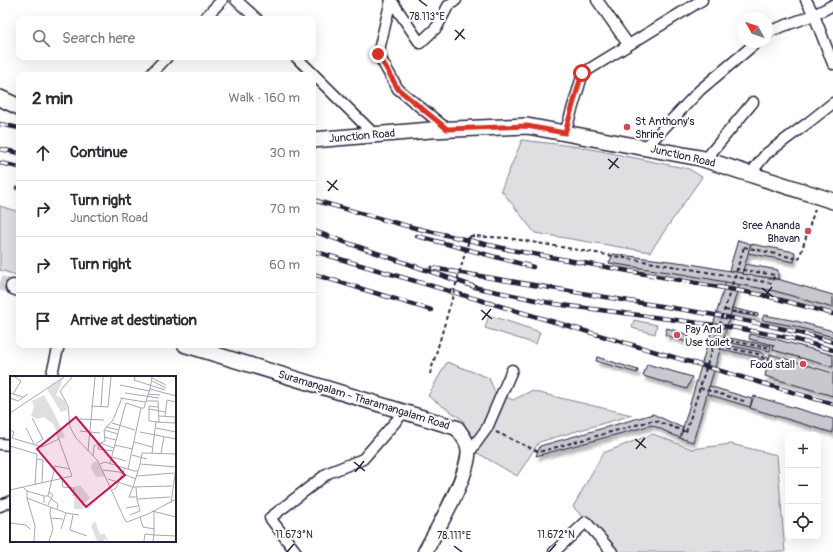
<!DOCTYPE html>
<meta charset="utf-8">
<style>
body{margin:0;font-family:Pangolin,sans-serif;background:#f7f7f7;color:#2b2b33}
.controls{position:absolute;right:12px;bottom:12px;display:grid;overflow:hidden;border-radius:8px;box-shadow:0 4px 16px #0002}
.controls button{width:36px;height:36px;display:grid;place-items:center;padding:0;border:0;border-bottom:1px solid #e1e1e2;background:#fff;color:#2b2b33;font:20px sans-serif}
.compass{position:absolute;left:737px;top:12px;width:36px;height:36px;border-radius:50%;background:#fff;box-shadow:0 4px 16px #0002;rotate:310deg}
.stop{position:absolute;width:12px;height:12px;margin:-9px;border:3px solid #d93025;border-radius:50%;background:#fff}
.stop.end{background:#d93025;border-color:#fff;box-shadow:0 1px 4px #0008}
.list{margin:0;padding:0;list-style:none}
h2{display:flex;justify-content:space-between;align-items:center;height:52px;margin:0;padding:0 16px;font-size:17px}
h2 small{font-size:13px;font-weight:400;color:#7c7c81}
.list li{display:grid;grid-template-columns:26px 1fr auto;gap:12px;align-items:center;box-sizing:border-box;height:56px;padding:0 16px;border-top:1px solid #e1e1e2}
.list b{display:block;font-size:15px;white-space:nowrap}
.list p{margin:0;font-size:13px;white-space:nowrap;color:#7c7c81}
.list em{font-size:13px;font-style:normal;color:#7c7c81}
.icon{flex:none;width:22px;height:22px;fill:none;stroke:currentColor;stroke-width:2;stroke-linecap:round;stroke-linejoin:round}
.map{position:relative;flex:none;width:833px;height:552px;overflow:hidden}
.search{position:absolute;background:#fff;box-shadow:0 4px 16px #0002;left:16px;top:16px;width:300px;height:44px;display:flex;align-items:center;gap:10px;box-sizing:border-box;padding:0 14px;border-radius:8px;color:#7c7c81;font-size:15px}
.panel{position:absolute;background:#fff;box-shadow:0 4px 16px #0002;left:16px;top:72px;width:300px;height:276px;border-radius:8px}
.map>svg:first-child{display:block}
.green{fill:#dfdfe2;stroke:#80808e}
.building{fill:#c8c8cf;stroke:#22223b;filter:url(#shadow)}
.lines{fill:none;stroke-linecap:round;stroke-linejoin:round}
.secondary-tunnel{stroke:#d3d3d8;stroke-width:14;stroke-dasharray:14 7;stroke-linecap:butt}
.minor-casing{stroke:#22223b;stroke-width:13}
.secondary-casing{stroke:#22223b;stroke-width:17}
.primary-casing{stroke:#22223b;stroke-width:18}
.path{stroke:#22223b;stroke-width:2;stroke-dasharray:4 3;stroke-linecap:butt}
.minor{stroke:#fff;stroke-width:10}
.secondary{stroke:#fff;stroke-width:14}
.primary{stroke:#fff;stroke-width:15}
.rail-casing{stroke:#22223b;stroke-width:4.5}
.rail{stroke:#fff;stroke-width:3;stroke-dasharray:9;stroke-linecap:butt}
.path-bridge{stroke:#22223b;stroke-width:2;stroke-dasharray:4 3;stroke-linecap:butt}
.route{stroke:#d93025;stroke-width:5}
.ticks{fill:none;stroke:#22223b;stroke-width:1.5}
.poi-dot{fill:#d1495b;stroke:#fff;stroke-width:1.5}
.labels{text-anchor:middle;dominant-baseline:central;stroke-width:4;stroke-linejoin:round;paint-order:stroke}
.poi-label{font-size:11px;fill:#22223b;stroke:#fff;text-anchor:start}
.street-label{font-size:11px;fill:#22223b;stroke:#fff}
.inset-road{fill:none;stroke:#a7a7b1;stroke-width:1}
.view{fill:#c2185b;fill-opacity:0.15;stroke:#c2185b;stroke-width:2}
.inset-edge{fill:none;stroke:#22223b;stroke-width:2}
.ticks-label{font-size:10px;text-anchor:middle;fill:#22223b;stroke:#fff;stroke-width:4;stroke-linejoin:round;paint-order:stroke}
</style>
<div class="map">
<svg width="833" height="552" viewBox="0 0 833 552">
<defs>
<filter id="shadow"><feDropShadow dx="2.5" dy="4.5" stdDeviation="1" flood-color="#0004"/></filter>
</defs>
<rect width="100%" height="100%" fill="#fff"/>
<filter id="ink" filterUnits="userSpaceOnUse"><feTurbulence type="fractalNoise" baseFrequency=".025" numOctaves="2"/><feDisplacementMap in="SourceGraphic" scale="8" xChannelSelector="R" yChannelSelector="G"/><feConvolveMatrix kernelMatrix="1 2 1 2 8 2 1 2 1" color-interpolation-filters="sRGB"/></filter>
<g filter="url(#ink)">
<g class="green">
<polygon points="522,140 581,147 689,169 702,177 650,252 535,233 501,190"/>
<polygon points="0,206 19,212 19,276 0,270"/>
<polygon points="489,315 540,332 536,344 485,328"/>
<polygon points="634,320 657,325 655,334 632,328"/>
<polygon points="447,362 489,378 495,392 513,400 531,391 632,415 539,442 517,476 474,451 463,420 428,396"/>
<polygon points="653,434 692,449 731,444 777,455 785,552 618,552 573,507 603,453"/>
</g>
<g class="building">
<polygon points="738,240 751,244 693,442 680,438"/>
<polygon points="751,244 795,252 794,262 748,253"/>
<polygon points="613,254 685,263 781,280 833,295 833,308 775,291 682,274 609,263"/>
<polygon points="745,264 778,270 778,279 742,274"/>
<polygon points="732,308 758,314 757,317 731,312"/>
<polygon points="764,315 796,321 833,331 833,337 794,326 762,320"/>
<polygon points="667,328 689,335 687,342 665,335"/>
<polygon points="750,334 775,339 833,355 833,367 773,350 774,345 749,339"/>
<polygon points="724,337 771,346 770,351 722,341"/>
<polygon points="722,344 760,352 769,359 768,364 758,357 720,349"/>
<polygon points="770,354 833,373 833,396 765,376"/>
<polygon points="597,357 638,370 637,373 596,361"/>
<polygon points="647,364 692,377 687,389 643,376"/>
<polygon points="709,386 752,399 750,407 707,394"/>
<polygon points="754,396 833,419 833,433 750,408"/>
<polygon points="653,414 683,428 680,438 652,425 536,456 540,446"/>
</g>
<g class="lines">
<polyline class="secondary-tunnel" points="0,283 13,287"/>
<defs>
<g id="minor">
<polyline points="236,0 257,19"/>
<polyline points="391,0 378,54 398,89 447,129"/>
<polyline points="391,0 420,43 437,27 448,6 456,0"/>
<polyline points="597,0 628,44"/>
<polyline points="806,0 814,15 833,64"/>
<polyline points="204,19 222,0"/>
<polyline points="767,34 770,31 814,15 833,5"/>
<polyline points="296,57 375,135"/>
<polyline points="151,74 167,57"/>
<polyline points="565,133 583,73 702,0"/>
<polyline points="645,148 700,90 757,42"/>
<polyline points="705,160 753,102"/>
<polyline points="750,174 766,154 809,122 833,103"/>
<polyline points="51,377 59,345"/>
<polyline points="0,444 11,445"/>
<polyline points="468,454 487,428 512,370"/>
<polyline points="0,506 11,501"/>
<polyline points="296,552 270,518 328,473 363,459 404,412"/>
<polyline points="554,552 586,522 612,552"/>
</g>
<g id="secondary">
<polyline points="13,287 19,289"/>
<path d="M185 345 457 428C461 434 467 441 468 447 473 469 436 531 425 552"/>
</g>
<g id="primary">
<polyline points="0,98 19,107"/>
<polyline points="313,140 431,130 527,126 700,158 833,201"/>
</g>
</defs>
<use href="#minor" class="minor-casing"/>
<use href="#secondary" class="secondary-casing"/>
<use href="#primary" class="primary-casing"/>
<g class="path">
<polyline points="470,236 508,238 771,283 775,275 737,269"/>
<polyline points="744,247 799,259 815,209"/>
<polyline points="725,310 755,315"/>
<polyline points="716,338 769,348"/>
<polyline points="714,345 758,354 766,360"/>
<polyline points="430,374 440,340"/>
<polyline points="700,388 747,402"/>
<polyline points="496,432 539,452 654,420 686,432"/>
</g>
<use href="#minor" class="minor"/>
<use href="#secondary" class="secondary"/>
<use href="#primary" class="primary"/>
<defs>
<g id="rail">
<polyline points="0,124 19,128"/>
<polyline points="0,149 19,153"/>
<polyline points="0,163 19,167"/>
<polyline points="17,188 19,189"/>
<polyline points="313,200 407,226 511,250 763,295 833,314"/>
<polyline points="313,231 478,288 512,295 555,304 737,328 790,338 833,350"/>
<polyline points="417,236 533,267"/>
<polyline points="313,251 833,404"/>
<path d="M432 268C497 279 563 290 629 301 698 312 766 322 833 342"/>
<polyline points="313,274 431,310"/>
</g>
</defs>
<use href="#rail" class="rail-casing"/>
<use href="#rail" class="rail"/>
<g class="path-bridge">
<polyline points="440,340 470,236"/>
<polyline points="686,432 744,247"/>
</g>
</g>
</g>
<g class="lines" filter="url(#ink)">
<polyline class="route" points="378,54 398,89 447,129 527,126 565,133 582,73"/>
</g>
<path class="ticks" d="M419 0 427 6M455 30 465 39M455 40 464 29M608 159 619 168M609 169 618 158M327 181 338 190M328 191 337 180M762 288 773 297M763 298 772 287M481 310 492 319M482 320 491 309M635 439 646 448M636 449 645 438M354 462 365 471M355 472 364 461M454 546 462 552M287 552 294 544M549 552 556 544"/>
<g class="poi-dot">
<circle cx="627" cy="127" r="4"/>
<circle cx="808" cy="231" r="4"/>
<circle cx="677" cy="335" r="4"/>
<circle cx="803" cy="364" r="4"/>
</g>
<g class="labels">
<g class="poi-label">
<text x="635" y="121">St Anthony's<tspan x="635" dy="13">Shrine</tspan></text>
<text x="800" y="225" text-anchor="end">Sree Ananda<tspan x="800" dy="13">Bhavan</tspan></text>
<text x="685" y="329">Pay And<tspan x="685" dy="13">Use toilet</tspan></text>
<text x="795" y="364" text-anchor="end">Food stall</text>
</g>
<g class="street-label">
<text transform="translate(362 136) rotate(-5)">Junction Road</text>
<text transform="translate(683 156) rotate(13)">Junction Road</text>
<text transform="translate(364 400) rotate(17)">Suramangalam - Tharamangalam Road</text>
</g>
</g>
<g transform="translate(10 376)">
<rect width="166" height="166" fill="#fff"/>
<path d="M54 1 46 19 54 24 57 30V34L51 36 37 13ZM34 19 45 39 55 61 50 63 43 48 34 41 27 43 21 40 24 31 22 25ZM87 85 95 100 86 101 81 92 82 87ZM70 109 80 122 73 128V133H64V111ZM85 145 90 158H95L98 165 94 163V165H87L81 150Z" fill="#dfdfe2"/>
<path class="inset-road" d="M62 1 50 15 58 30 60 51 66 62 88 85 115 144 117 146 138 138 166 123M125 1 124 4 155 14M142 1 140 13 166 20M142 2 156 9M142 5 156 12M110 9 139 15M140 13 136 25H148L149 46M0 17 13 21M115 17 149 22M3 18 11 5 5 1M138 18 150 19M0 22 8 25 18 18M110 22 135 26M81 30 98 31 101 1M91 31 93 1M139 33 155 36M0 37 54 1M149 40 165 41M155 40 157 24 166 26M22 42 33 63 26 68M70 43 94 44M147 46 139 45V30L149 31M102 47 125 54M96 51 109 54M16 52 24 68M146 52 166 56M0 54 4 56 2 62 32 71M94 54 108 58M70 55 90 57M130 56 166 63M94 61 106 64M124 66 142 71M90 67 104 72M89 68 88 73 103 75M104 69 123 73M0 70 27 78 25 109M32 71 49 63M78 75 85 1M142 77 146 46 165 47 166 34M151 77 154 61M122 79 137 83M83 80 84 70 95 65 94 54 103 44 112 22M102 81 116 85M27 83 33 84 32 107M100 87 116 27 131 32M90 88 95 86 124 95H128L130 88 166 91M130 88 132 77 166 78M118 93 131 32H134L136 25M93 94 109 96 126 103M128 95 123 111 162 110M127 100 164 97M52 103 53 111 64 112 63 120M98 103 123 111 119 121H127M13 111 17 115V122L56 137M126 111 127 123 160 121M0 114 62 100 47 58M102 114 106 112 115 92M17 115 34 120V127M34 120H38L45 90 60 93M38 120 48 128 47 133M17 122 25 150 24 165M161 127 166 91M38 129 43 119 39 116M116 132 128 130M142 135 166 141M63 139 60 154 77 160M120 139 130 135 127 123M130 141 133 151 145 153M41 142 53 143M0 147 16 149 20 153M51 153 56 137 69 139M39 165 43 153 40 137 41 131M134 165 135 158 144 159V136M143 165 144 159 166 160"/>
<path class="view" d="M66 41 115 99 76 131 27 73Z"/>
<rect width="166" height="166" class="inset-edge"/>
</g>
<g class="ticks-label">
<text x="427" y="20">78.113°E</text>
<text x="294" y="538">11.673°N</text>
<text x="556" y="538">11.672°N</text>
<text x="454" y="539">78.111°E</text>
</g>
</svg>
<div class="controls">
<button>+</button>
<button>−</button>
<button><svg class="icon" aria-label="locate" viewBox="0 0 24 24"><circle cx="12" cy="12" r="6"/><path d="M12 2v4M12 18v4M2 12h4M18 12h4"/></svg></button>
</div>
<svg class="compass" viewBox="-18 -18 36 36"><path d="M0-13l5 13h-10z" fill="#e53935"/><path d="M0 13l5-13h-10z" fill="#7c7c81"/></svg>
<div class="stop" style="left:582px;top:73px"></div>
<div class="stop end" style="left:378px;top:54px"></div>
<div class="search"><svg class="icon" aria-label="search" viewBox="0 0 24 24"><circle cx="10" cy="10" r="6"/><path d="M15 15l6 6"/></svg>Search here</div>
<section class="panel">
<h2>2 min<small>Walk · 160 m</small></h2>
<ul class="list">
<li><svg class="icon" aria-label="ahead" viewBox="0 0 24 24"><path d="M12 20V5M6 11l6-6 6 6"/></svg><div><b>Continue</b></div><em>30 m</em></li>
<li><svg class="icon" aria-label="right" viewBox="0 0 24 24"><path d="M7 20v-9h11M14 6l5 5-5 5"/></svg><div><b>Turn right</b><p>Junction Road</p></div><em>70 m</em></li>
<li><svg class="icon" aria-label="right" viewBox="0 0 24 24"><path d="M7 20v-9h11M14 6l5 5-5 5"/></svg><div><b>Turn right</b></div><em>60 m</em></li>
<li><svg class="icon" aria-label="arrive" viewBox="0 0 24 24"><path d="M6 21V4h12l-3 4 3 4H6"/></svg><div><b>Arrive at destination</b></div></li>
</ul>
</section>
</div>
